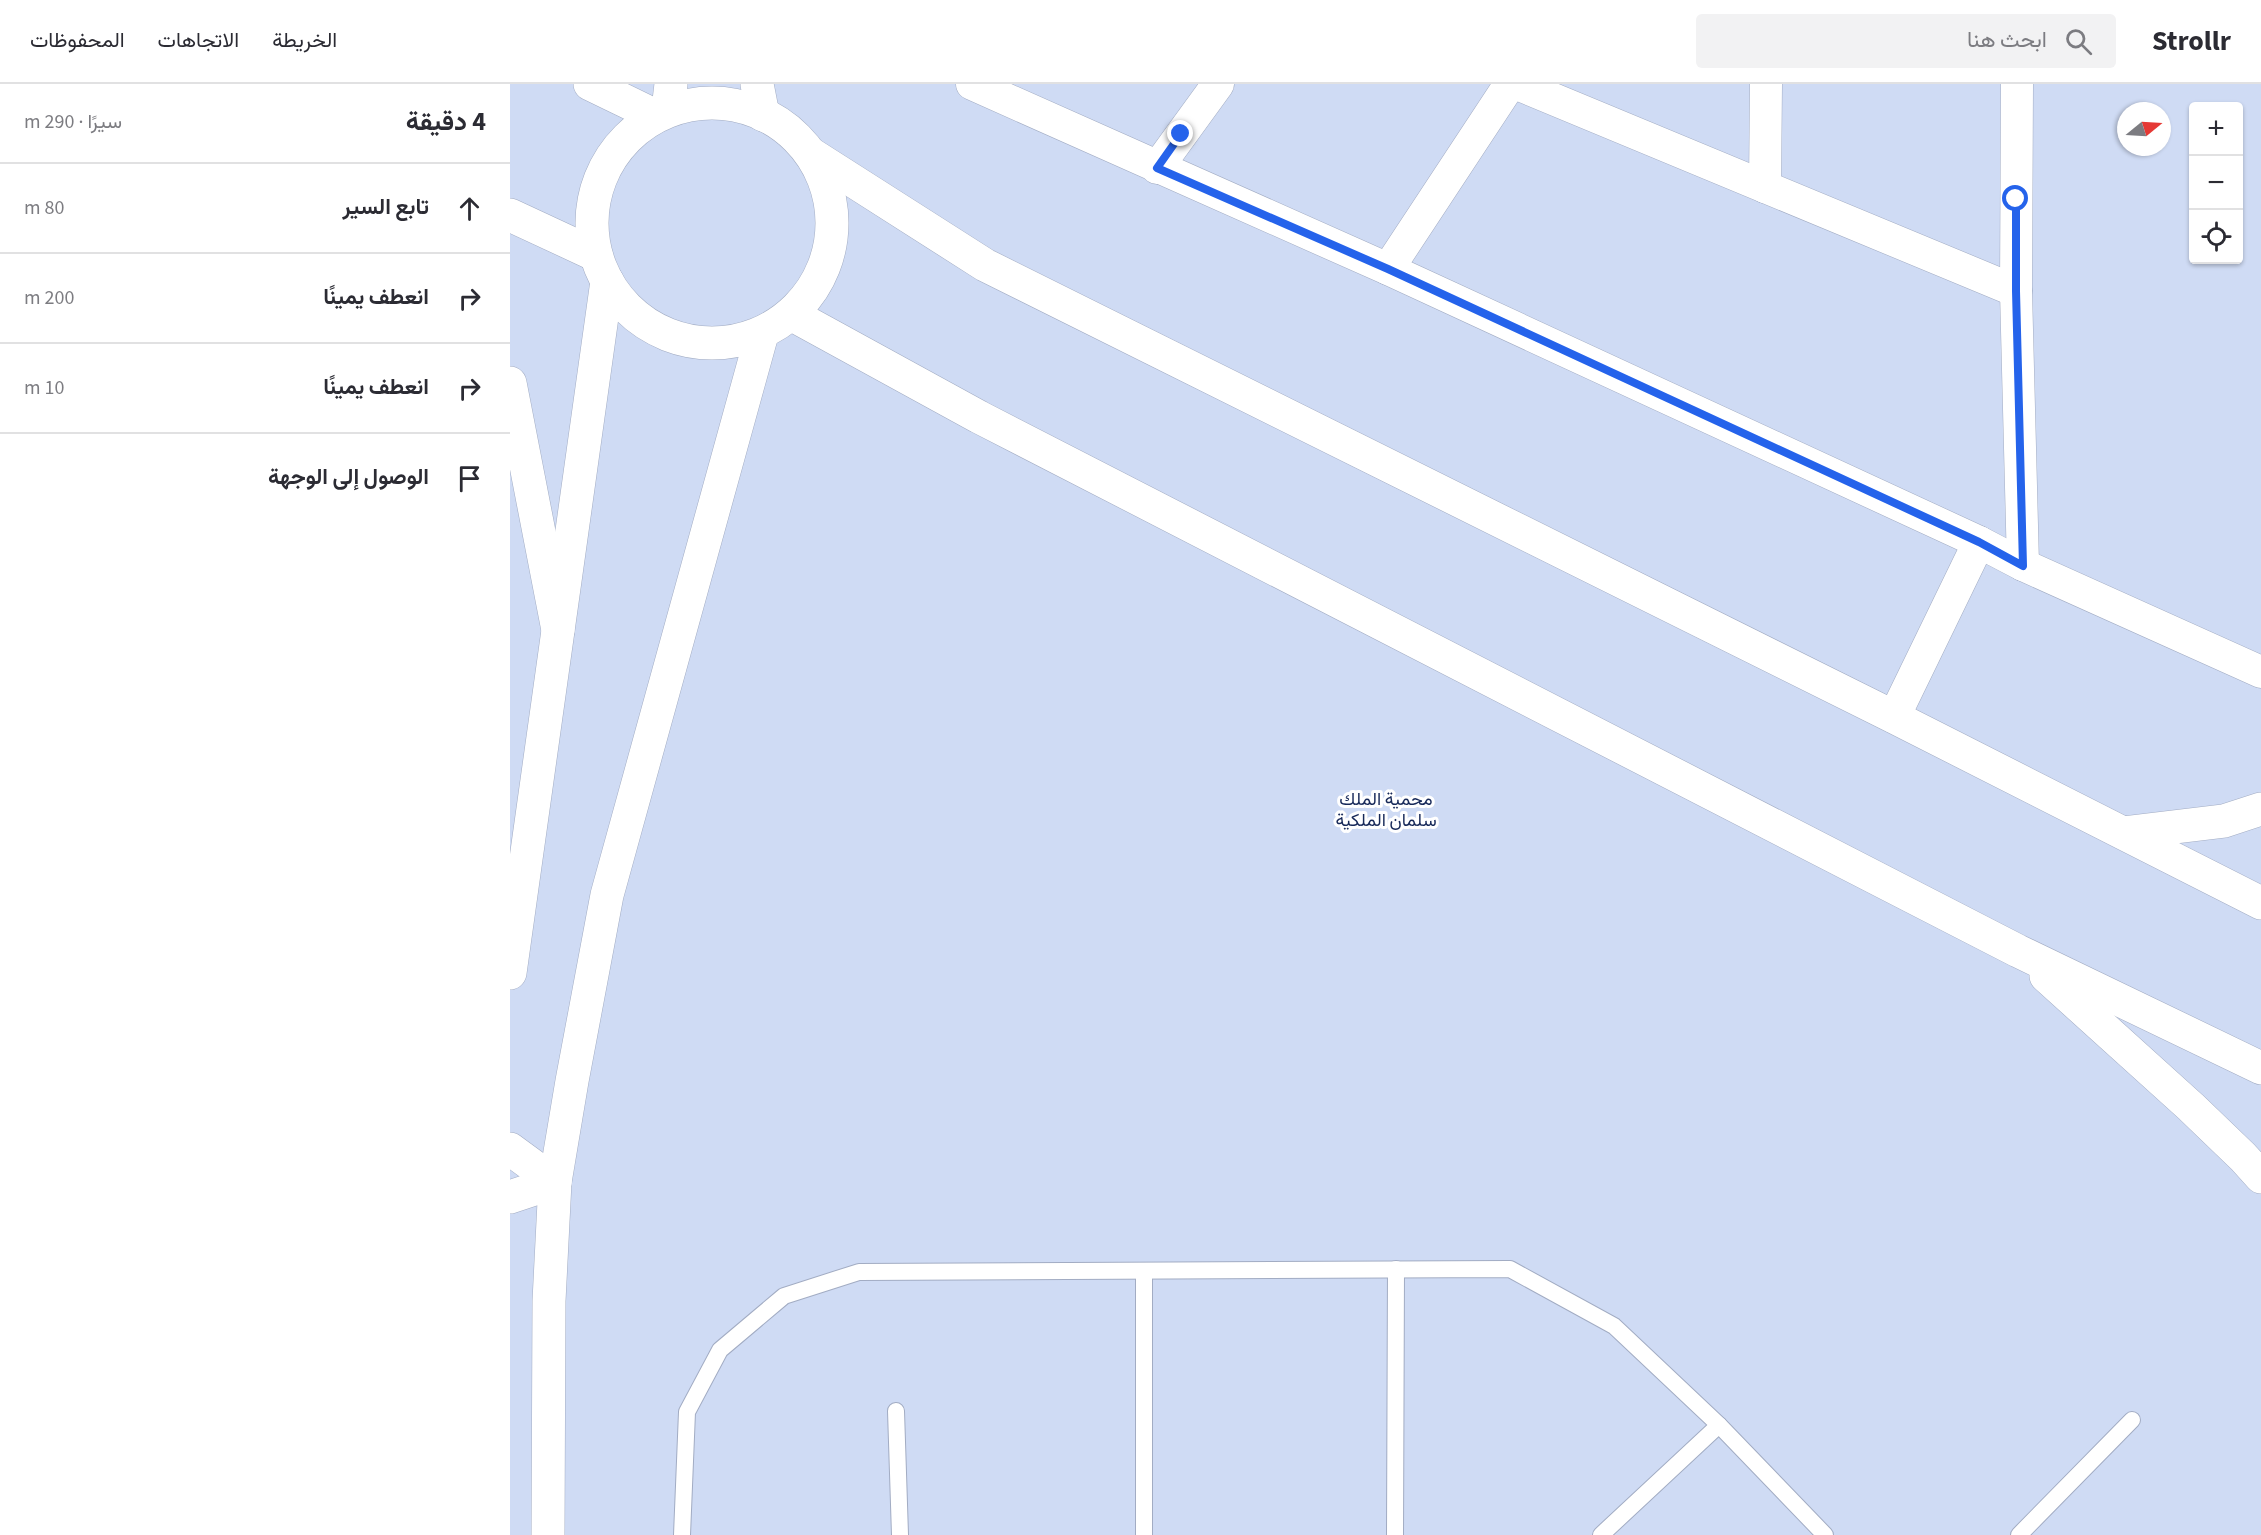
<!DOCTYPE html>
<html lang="ar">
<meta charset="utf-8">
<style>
body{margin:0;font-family:"Source Sans 3",Vazirmatn,sans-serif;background:#f2f2f3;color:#2b2b33;direction:rtl}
.controls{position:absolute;right:18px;top:18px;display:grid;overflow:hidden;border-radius:6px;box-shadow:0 2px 4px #0004}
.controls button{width:54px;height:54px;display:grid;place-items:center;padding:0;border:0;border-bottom:2px solid #e1e1e2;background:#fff;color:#2b2b33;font:30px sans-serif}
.compass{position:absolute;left:1607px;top:18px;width:54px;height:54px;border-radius:50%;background:#fff;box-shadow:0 2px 4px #0004;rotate:72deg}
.stop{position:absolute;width:18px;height:18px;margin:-14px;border:4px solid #2563eb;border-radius:50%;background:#fff}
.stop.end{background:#2563eb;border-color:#fff;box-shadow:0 2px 6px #0008}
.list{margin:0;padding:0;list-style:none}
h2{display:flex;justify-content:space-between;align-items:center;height:78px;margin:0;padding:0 24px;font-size:26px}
h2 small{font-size:20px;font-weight:400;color:#7c7c81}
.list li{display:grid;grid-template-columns:39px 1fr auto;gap:18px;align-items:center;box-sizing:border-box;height:90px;padding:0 24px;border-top:2px solid #e1e1e2}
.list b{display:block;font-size:22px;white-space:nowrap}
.list em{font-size:20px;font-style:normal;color:#7c7c81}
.icon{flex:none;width:33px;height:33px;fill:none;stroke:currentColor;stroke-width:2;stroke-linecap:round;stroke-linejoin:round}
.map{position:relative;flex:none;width:1751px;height:1451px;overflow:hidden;direction:ltr}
header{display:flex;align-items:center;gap:36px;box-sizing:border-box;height:84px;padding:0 30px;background:#fff;border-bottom:2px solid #e1e1e2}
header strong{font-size:28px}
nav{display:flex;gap:33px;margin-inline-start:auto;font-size:21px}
.search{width:420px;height:54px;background:#f2f2f3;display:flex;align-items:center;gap:15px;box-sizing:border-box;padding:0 21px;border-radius:6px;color:#7c7c81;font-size:22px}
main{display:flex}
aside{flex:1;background:#fff}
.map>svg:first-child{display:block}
.green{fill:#cfdbf4;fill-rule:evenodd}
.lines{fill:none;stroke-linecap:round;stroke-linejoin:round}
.service-casing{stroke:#a2acc3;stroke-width:18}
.minor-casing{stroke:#a2acc3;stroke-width:33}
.tertiary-casing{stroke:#a2acc3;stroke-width:34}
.trunk-casing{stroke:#a2acc3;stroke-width:34}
.service{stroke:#fff;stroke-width:16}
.minor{stroke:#fff;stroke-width:32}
.tertiary{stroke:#fff;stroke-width:33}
.trunk{stroke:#fff;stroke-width:33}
.route{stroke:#2563eb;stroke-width:8}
.labels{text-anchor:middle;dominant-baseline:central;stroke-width:6;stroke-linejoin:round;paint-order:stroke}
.park-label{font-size:18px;fill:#172959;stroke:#fff}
</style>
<header>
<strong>Strollr</strong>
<div class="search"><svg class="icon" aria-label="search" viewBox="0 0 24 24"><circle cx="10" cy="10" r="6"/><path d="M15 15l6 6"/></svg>ابحث هنا</div>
<nav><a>الخريطة</a><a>الاتجاهات</a><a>المحفوظات</a></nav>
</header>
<main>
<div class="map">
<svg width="1751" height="1451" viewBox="0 0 1751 1451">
<rect width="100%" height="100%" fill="#f4f6fb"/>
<path class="green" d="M0 0H1751V1451H0ZM1684 22H1728V176H1684ZM1616 27H1652V63H1616Z"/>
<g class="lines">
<defs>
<g id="service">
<polyline points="386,1327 390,1451"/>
<polyline points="1209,1341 1315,1451"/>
<polyline points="172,1451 177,1328 210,1266 274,1212 349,1188 1000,1185 1104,1242 1209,1341 1091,1451"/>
<polyline points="634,1451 634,1187"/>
<polyline points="885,1451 886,1185"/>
<polyline points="1509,1451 1622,1336"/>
</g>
<g id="minor">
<polyline points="462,0 878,185 1469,458 1513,481 1751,588"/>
<polyline points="1007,0 1506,207"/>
<polyline points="1507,0 1506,207 1513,481"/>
<polyline points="647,84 708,0"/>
<polyline points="1255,103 1256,0"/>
<polyline points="878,185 1000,0"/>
<polyline points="1384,633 1469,458"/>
</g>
<g id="tertiary">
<polyline points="247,0 253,31"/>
<polyline points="158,26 161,0"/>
<polyline points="0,889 97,197"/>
<polyline points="0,1065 45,1098"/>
<polyline points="0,1113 45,1098"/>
<polyline points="38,1451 39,1217 45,1098 62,997 97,811 252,250"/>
</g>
<g id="trunk">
<polyline points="80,0 146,32"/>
<circle cx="202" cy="139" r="120"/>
<polyline points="301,70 475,181 1384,633 1751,819"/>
<polyline points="0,131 86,171"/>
<polyline points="281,230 469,333 1508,867 1751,984"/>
<polyline points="0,299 48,546"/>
<polyline points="1614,749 1714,737 1751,725"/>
<polyline points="1536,892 1681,1023 1733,1073 1751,1093"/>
</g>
</defs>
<use href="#service" class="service-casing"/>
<use href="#minor" class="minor-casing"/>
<use href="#tertiary" class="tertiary-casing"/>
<use href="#trunk" class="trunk-casing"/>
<use href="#service" class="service"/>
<use href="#minor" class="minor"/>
<use href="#tertiary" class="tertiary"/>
<use href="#trunk" class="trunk"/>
</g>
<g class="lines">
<polyline class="route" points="671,50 647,84 878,185 1469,458 1513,482 1506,207 1506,115"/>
</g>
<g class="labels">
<g class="park-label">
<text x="876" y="715">محمية الملك<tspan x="876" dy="21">سلمان الملكية</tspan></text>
</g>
</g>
</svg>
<div class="controls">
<button>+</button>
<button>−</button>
<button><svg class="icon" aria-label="locate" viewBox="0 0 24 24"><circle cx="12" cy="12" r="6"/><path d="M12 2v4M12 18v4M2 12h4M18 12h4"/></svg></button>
</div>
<svg class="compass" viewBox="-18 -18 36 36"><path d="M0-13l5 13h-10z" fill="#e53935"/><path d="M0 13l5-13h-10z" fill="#7c7c81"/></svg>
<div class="stop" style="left:1506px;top:115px"></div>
<div class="stop end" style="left:671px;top:50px"></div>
</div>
<aside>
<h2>4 دقيقة<small>سيرًا · 290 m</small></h2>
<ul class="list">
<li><svg class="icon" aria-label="ahead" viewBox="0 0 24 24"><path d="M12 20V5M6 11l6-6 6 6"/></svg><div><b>تابع السير</b></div><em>80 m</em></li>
<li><svg class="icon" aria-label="right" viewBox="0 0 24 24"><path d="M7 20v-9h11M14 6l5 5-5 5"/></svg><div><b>انعطف يمينًا</b></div><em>200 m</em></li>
<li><svg class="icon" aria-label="right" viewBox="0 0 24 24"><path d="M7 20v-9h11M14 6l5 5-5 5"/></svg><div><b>انعطف يمينًا</b></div><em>10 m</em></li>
<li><svg class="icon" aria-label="arrive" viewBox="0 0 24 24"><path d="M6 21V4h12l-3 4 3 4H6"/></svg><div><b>الوصول إلى الوجهة</b></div></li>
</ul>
</aside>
</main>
